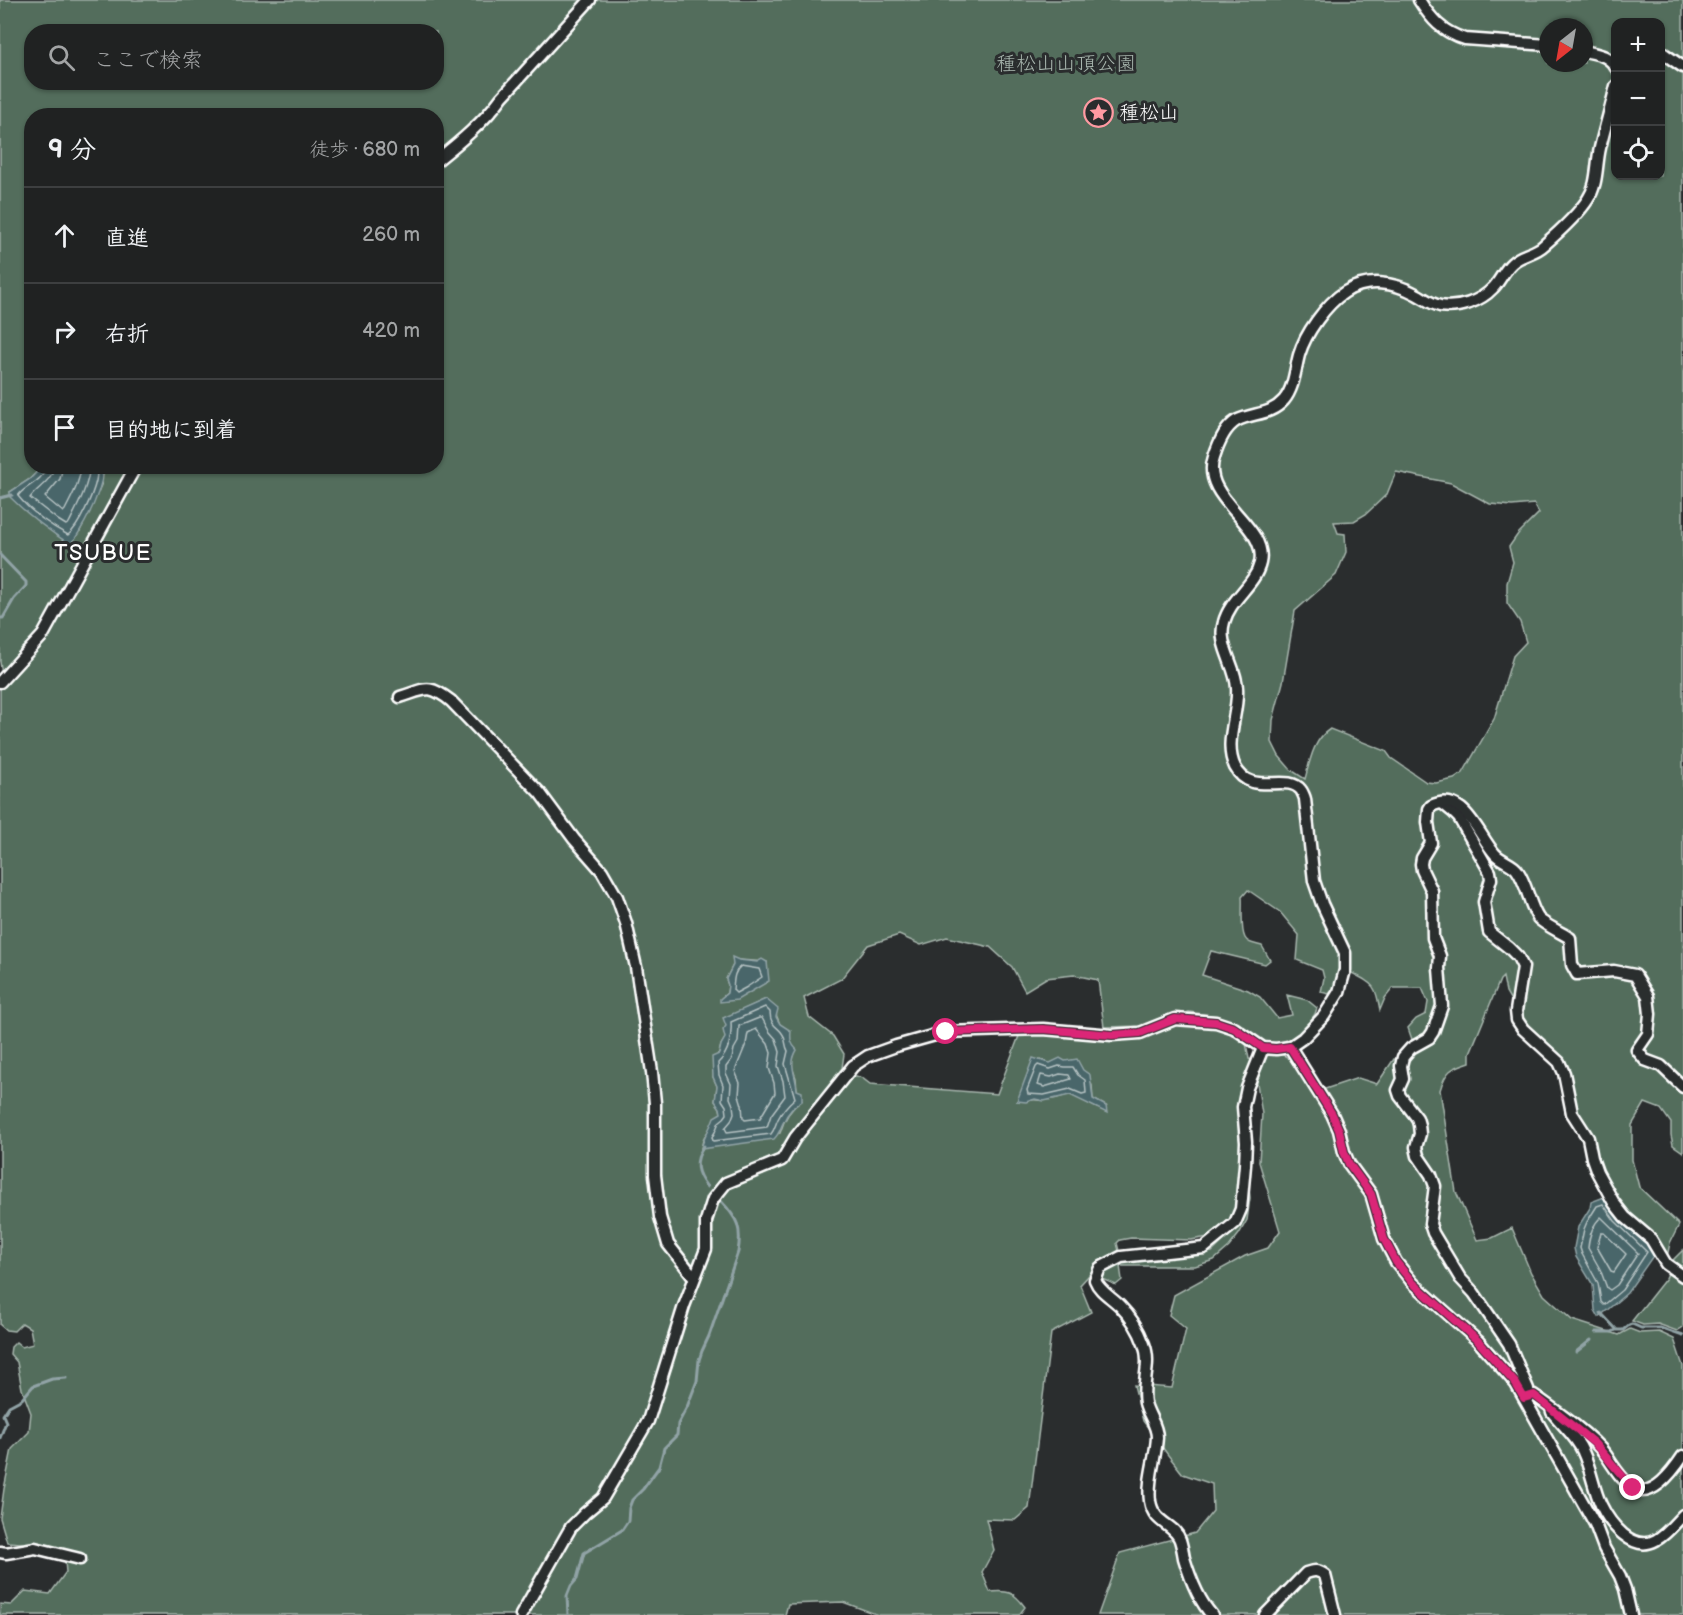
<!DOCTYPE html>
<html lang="ja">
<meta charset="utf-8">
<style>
body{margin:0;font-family:"Balsamiq Sans","Klee One",sans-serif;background:#282a2a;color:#f1f3f6}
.controls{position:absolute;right:18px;top:18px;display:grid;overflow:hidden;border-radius:12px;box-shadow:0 2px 4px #0004}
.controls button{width:54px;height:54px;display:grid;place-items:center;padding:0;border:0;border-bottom:2px solid #3d3f40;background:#202222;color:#f1f3f6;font:30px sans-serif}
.compass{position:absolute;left:1539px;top:18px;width:54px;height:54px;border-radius:50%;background:#202222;box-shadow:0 2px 4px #0004;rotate:211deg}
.stop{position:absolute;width:18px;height:18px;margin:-14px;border:4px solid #db2777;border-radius:50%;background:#fff}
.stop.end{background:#db2777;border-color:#fff;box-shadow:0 2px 6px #0008}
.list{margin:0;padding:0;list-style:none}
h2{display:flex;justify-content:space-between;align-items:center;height:78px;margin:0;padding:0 24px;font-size:26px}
h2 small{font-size:20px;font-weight:400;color:#a2a4a5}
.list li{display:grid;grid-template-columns:39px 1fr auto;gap:18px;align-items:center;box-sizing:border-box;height:96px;padding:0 24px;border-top:2px solid #3d3f40}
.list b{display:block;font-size:22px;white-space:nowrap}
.list em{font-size:20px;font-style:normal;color:#a2a4a5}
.icon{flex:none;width:33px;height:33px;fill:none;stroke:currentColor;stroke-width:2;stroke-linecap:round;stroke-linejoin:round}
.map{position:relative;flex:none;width:1683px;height:1615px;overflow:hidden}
.search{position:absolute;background:#202222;box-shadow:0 2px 4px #0004;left:24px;top:24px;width:420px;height:66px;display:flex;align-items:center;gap:15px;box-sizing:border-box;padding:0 21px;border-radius:24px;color:#a2a4a5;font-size:22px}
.panel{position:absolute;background:#202222;box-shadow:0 2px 4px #0004;left:24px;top:108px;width:420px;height:366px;border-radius:24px}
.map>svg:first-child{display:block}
.green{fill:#526d5c;stroke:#a8b6ae;stroke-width:1.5;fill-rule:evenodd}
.water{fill:#48666a;stroke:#91a3a6;stroke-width:1.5}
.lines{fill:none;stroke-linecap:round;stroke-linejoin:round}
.shore{stroke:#b6c2c3;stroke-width:1.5}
.stream{stroke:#91a3a6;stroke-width:3}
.minor-casing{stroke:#fff;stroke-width:15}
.minor{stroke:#2a2d2e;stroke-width:10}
.route{stroke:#db2777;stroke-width:8}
.labels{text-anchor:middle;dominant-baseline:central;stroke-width:6;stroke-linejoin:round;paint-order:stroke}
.park-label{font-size:20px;fill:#a8b6ae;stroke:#2a2d2e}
.poi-label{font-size:20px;fill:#fff;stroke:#2a2d2e;text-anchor:start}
.quarter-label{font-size:22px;letter-spacing:1.5px;fill:#fff;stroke:#2a2d2e}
</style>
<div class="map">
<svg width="1683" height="1615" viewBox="0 0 1683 1615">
<rect width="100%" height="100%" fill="#2a2d2e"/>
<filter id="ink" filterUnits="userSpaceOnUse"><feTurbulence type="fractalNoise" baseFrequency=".0167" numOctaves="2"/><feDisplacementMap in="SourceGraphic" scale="12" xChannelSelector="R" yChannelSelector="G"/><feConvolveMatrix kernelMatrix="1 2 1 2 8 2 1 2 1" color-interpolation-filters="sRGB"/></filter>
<g filter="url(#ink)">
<g class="green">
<path d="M0 0H1683V1152L1673 1145 1671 1135V1123L1661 1109 1645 1103 1632 1125V1160L1639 1187 1679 1225 1670 1243 1667 1257 1630 1217 1616 1198 1605 1180 1575 1112 1571 1079 1566 1064 1557 1052 1527 1028 1506 992 1503 977 1500 980 1470 1053V1062C1451 1068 1446 1070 1440 1090L1456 1192 1477 1240 1492 1238 1512 1228 1531 1273 1544 1295 1572 1320 1619 1335 1630 1329 1640 1333 1659 1332 1674 1339 1683 1366V1615H1098L1120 1553 1195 1533 1213 1511 1212 1484 1183 1474 1168 1455 1143 1421 1134 1385 1172 1388 1186 1329 1169 1315 1174 1295 1245 1256 1268 1248 1280 1231 1259 1162 1262 1114 1257 1083V1068L1244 1089 1241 1174 1236 1214 1233 1220 1214 1236 1191 1240 1131 1238 1120 1240 1117 1243 1119 1251 1131 1260 1189 1256 1212 1252 1234 1231 1248 1176 1250 1198 1247 1220 1239 1234 1229 1247 1214 1260 1195 1266H1120L1122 1280 1116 1285 1090 1274 1080 1285 1091 1312 1051 1333 1029 1508 1015 1520 986 1519 994 1550 982 1572 990 1592C1008 1590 1014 1592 1025 1607L1019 1615H878L843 1602 788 1604 785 1615H0V1604L11 1605 25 1591 50 1594 66 1572 64 1551 35 1544 7 1542 0 1518 4 1489 12 1449 29 1432 31 1413 22 1389 17 1362 10 1354 11 1347 16 1342 22 1347 33 1344 30 1328 22 1323 14 1331 6 1330 0 1325V689L4 685 0 662ZM1616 22H1660V176H1616ZM1548 27H1584V63H1548ZM32 32H436V82H32ZM32 116H436V466L104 467 102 483 80 531 10 492 30 479 42 466H32ZM1396 472 1451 483 1490 504 1512 506 1534 504 1539 513 1518 534 1509 547 1513 562 1507 583V603L1520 622 1526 642 1513 656 1494 719 1463 773 1454 779 1436 783 1426 782 1391 758 1386 751 1330 729C1313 740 1310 761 1305 779L1291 770 1279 756 1272 742 1273 720 1283 682 1295 611 1336 575 1346 552 1345 534 1338 533 1334 522 1354 521 1366 514 1387 494ZM1248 890 1280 912 1299 935 1297 960 1322 970 1324 978 1321 992 1329 994 1335 986 1352 973C1375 985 1375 985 1380 1010L1385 998 1393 988H1422L1428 1002 1426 1014 1416 1019 1408 1028 1416 1051 1407 1064 1394 1059 1377 1084 1358 1078 1313 1093 1289 1058 1279 1053H1266L1261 1061 1249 1059 1246 1043 1232 1031 1200 1024 1174 1025 1101 1038 1041 1033 1019 1036 997 1094 870 1084 862 1078 853 1075 843 1084 835 1077 842 1068 844 1054 833 1036 809 1017 804 998 841 979 868 945 899 935 921 945 947 937 990 947 1012 967 1025 991 1046 978 1074 975 1098 980 1104 1027 1144 1026 1189 1012 1216 1016 1236 1024 1263 1044 1278 1043 1295 1037 1304 1030 1315 1014 1317 1008 1307 1000 1287 995 1292 1015 1277 1018 1260 997 1248 990 1202 975 1211 951 1265 964 1270 960 1262 946C1256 944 1248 944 1245 938 1240 929 1243 907 1242 897ZM739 960 767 962V972L720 999 727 993 728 985 726 979 733 965ZM766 999 772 1005 780 1024 788 1030 791 1044 796 1050 791 1064 796 1078 797 1090 802 1100C790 1109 784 1119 780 1133L701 1148C703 1134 713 1126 721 1114L720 1108 715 1101 717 1086 713 1077 721 1045 725 1038 724 1030 726 1026 745 1009ZM1041 1059 1050 1064 1065 1061 1092 1085 1093 1099 1106 1106 1097 1108 1070 1094C1058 1098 1049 1101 1037 1100 1030 1099 1024 1102 1017 1101Z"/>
<polygon points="1683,1250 1683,1327 1677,1331 1658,1324 1643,1325 1632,1321 1666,1278 1674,1259"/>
</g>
<g class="water">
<path d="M42 467H104C101 495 87 521 71 545 49 531 29 516 10 497V492L30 479Z"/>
<polygon points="732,957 739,960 757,962 762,959 767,962 769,981 737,1000 720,1002 720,999 727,993 728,985 726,979 733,965"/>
<path d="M766 999 778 1009 776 1017 780 1024 791 1031C790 1040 791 1044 797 1050 788 1065 796 1074 797 1090L802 1092V1101C794 1106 788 1112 784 1121 780 1128 780 1133 774 1139L701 1149C704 1136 710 1129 714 1117L721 1113 720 1108 715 1101 717 1086 713 1077 712 1057 719 1054 721 1045 725 1038 723 1030 726 1026 723 1018Z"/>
<polygon points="1033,1058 1050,1063 1060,1058 1065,1061 1077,1059 1083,1070 1090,1075 1093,1099 1106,1106 1107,1113 1070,1095 1044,1101 1035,1099 1026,1102 1017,1101"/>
<polygon points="1607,1196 1619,1217 1653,1249 1655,1253 1627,1293 1599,1317 1595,1310 1593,1285 1576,1257 1574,1248 1578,1227 1590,1208 1591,1202"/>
</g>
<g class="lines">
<g class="shore">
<path d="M46 466C44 482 25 485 18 496 31 512 51 526 68 535 79 527 93 494 96 481 97 476 97 471 98 466"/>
<path d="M54 466C52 482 37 487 30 498L58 520 66 525 69 523C78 505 88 487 90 466"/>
<path d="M63 466 60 479 45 497 63 512 65 510C72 496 80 483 81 466"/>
<path d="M741 966 759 969 762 977 747 987 736 993 733 990C734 981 733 972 741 966Z"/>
<path d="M765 1007 770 1012C770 1028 781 1027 784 1037 786 1042 785 1046 788 1051L785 1064 795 1098C788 1104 782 1111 778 1119 775 1125 775 1129 771 1134L713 1141 712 1137 715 1132 719 1122 724 1118 727 1114 726 1106 722 1100 723 1085 719 1075 718 1063C729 1053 732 1036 731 1022Z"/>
<polygon points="759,1018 762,1018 769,1031 776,1039 780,1052 778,1066 783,1081 785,1096 771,1115 767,1127 727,1132 725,1128 731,1121 734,1113 733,1105 730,1098 731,1084 726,1073 726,1067 732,1059 734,1049 738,1042 739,1026"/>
<polygon points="756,1029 768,1044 771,1053 769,1068 774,1083 775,1093 760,1118 745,1120 743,1118 742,1105 739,1095 740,1083 735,1071 746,1044 748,1033"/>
<polygon points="1038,1065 1050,1069 1059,1066 1065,1067 1073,1067 1078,1075 1085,1080 1086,1093 1082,1094 1070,1089 1044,1095 1028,1094 1027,1090 1036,1067"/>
<polygon points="1060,1074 1069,1075 1071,1079 1044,1087 1038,1085 1041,1075 1051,1077"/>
<polygon points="1603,1204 1615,1221 1647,1252 1622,1290 1604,1305 1601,1302 1598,1283 1582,1254 1580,1248 1584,1229 1587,1222 1597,1206"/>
<path d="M1601 1217 1638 1253 1617 1285 1610 1290 1607 1288 1600 1269 1588 1248C1589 1237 1592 1225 1601 1217Z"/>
<polygon points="1601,1233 1604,1233 1626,1254 1614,1272 1611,1271 1597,1247"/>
</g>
<g class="stream">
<polyline points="0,498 12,495"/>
<polyline points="0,555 26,582 26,586 14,599 3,618 0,618"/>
<path d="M704 1146C693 1162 696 1173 707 1187"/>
<polyline points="1601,1313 1617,1330 1623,1330 1629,1325 1632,1324 1641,1328 1660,1328 1683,1336"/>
<polyline points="1596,1332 1612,1332 1616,1330"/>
<polyline points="1576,1352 1591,1340"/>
<polyline points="0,1438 6,1422 3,1415 9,1406 22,1399 33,1386 52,1379 66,1378"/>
<path d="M568 1615 567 1596 571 1586 577 1579 584 1553 622 1530 628 1521 629 1508 632 1500 643 1489 659 1467 664 1448 677 1435 678 1424 687 1407 697 1381 699 1360 702 1351 709 1336 738 1252C742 1228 738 1219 721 1201"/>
</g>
<defs>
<g id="minor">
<path d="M1419 0C1431 19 1442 32 1465 39L1548 45"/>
<path d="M1584 51C1597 54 1609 55 1616 68"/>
<polyline points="1660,51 1683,67"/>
<path d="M436 161C460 142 484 122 502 97L590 0"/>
<polyline points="0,682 43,635 136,466"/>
<path d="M400 697C426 689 428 683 451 701L540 793 574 839 602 871 617 897 626 923 636 967 652 1072 655 1103V1175L660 1217 668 1244 694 1277"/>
<polyline points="1442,803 1453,812 1459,818 1490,872 1491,879 1484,902 1489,932 1509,948 1518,957 1523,967 1516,1011 1517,1020 1523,1029 1559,1062 1564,1073 1572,1113 1588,1138 1592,1158 1597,1172 1614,1203 1625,1217 1651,1239 1666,1264 1683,1276"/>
<polyline points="1290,1047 1332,1114 1339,1130 1344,1152 1349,1164 1371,1194 1384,1239 1396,1262 1413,1283 1478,1341 1516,1384 1595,1524 1604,1548 1620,1576 1625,1589 1631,1615"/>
<path d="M1529 1395 1528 1389 1509 1344 1474 1293 1460 1278 1433 1233 1430 1224 1435 1186 1431 1175 1418 1156 1416 1147 1420 1134 1419 1125 1417 1118 1400 1096 1398 1090 1403 1079 1401 1066 1403 1057 1411 1048 1429 1038 1433 1032 1442 1006 1439 968 1440 956 1433 938 1432 891 1422 870 1421 864 1422 858 1431 843 1428 822 1429 809 1431 806C1465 790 1477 834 1495 854 1501 861 1512 863 1517 870 1527 884 1529 904 1538 918 1543 924 1562 933 1570 938L1572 965 1577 974 1614 971 1635 975 1648 996 1650 1014 1648 1034 1637 1050 1645 1060 1661 1066 1683 1087"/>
<path d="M1525 1398 1534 1395C1555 1410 1591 1435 1606 1455 1613 1466 1627 1489 1641 1491 1658 1492 1675 1468 1683 1456"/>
<path d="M1551 1408 1552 1412C1562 1425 1577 1437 1583 1452 1591 1469 1593 1488 1601 1505 1610 1524 1633 1553 1656 1540 1667 1534 1675 1523 1683 1515"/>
<polyline points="0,1552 6,1553 35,1548 80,1559"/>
<path d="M521 1615 571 1527 585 1513 603 1498 648 1421 684 1306 706 1249V1221L713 1199 726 1183 782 1160 795 1138 853 1066 868 1056 896 1046 946 1032 1043 1029 1112 1035 1140 1033 1175 1019 1216 1022 1234 1028 1263 1048 1276 1049 1290 1047 1303 1038 1324 1016 1339 992 1345 970V953L1322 904 1314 881 1305 799C1305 798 1302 791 1301 790 1287 772 1251 798 1235 767 1223 743 1239 713 1237 688 1236 665 1217 645 1224 622 1230 599 1255 585 1260 563 1269 525 1199 499 1214 457 1218 444 1225 428 1236 421 1253 412 1270 416 1284 400 1294 388 1295 370 1299 355 1305 334 1326 304 1345 292 1367 278 1394 282 1416 294 1424 298 1431 304 1440 306 1458 309 1480 302 1493 288 1500 281 1504 270 1512 263 1521 254 1535 254 1544 245 1559 232 1578 215 1588 199 1598 184 1596 165 1600 148 1605 127 1611 107 1616 86"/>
<path d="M1212 1615C1198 1600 1190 1578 1184 1558 1183 1552 1182 1546 1180 1540 1174 1523 1154 1525 1150 1501 1147 1480 1156 1458 1157 1437 1157 1425 1148 1415 1145 1403 1141 1383 1152 1365 1144 1344 1139 1330 1130 1316 1120 1306 1111 1297 1099 1291 1095 1280L1100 1268 1121 1257 1204 1248 1235 1223 1241 1209 1245 1165 1246 1142 1243 1107 1247 1088 1263 1048"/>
<path d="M1265 1615 1306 1573C1314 1570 1318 1570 1325 1575L1335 1615"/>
</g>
</defs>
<use href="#minor" class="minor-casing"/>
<use href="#minor" class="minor"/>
</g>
</g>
<g class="lines" filter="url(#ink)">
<polyline class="route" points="946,1032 1043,1029 1112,1035 1140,1033 1175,1019 1216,1022 1234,1028 1263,1048 1276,1049 1290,1047 1332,1114 1339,1130 1344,1152 1349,1164 1371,1194 1384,1239 1396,1262 1413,1283 1478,1341 1516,1384 1524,1398 1534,1395 1594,1443 1633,1488"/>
</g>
<defs>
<symbol id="sight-ring" viewBox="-11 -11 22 22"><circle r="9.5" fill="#2a2d2e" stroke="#ff9aa2" stroke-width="1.5"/><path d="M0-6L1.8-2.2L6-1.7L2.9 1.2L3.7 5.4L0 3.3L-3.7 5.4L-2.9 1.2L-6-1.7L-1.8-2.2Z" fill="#ff9aa2"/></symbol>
</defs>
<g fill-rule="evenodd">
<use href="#sight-ring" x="1082" y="96" width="33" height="33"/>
</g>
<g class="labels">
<g class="park-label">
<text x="1066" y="64">種松山山頂公園</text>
</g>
<g class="poi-label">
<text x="1119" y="113">種松山</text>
</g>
<g class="quarter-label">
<text x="103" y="553">TSUBUE</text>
</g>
</g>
</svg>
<div class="controls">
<button>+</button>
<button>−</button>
<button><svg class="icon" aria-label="locate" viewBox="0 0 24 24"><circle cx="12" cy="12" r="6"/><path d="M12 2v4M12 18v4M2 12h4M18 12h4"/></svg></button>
</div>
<svg class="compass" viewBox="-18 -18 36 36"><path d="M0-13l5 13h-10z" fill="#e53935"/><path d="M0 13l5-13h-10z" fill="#a2a4a5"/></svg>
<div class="stop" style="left:946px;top:1032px"></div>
<div class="stop end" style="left:1633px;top:1488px"></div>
<div class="search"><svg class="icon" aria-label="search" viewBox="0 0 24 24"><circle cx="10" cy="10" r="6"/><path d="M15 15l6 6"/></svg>ここで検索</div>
<section class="panel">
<h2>9 分<small>徒歩 · 680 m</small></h2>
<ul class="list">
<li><svg class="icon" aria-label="ahead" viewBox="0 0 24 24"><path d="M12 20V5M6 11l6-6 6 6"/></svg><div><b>直進</b></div><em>260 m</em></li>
<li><svg class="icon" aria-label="right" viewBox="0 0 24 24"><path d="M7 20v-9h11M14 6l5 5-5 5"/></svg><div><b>右折</b></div><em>420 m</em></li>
<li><svg class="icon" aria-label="arrive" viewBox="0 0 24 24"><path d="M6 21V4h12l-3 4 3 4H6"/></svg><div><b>目的地に到着</b></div></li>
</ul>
</section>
</div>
